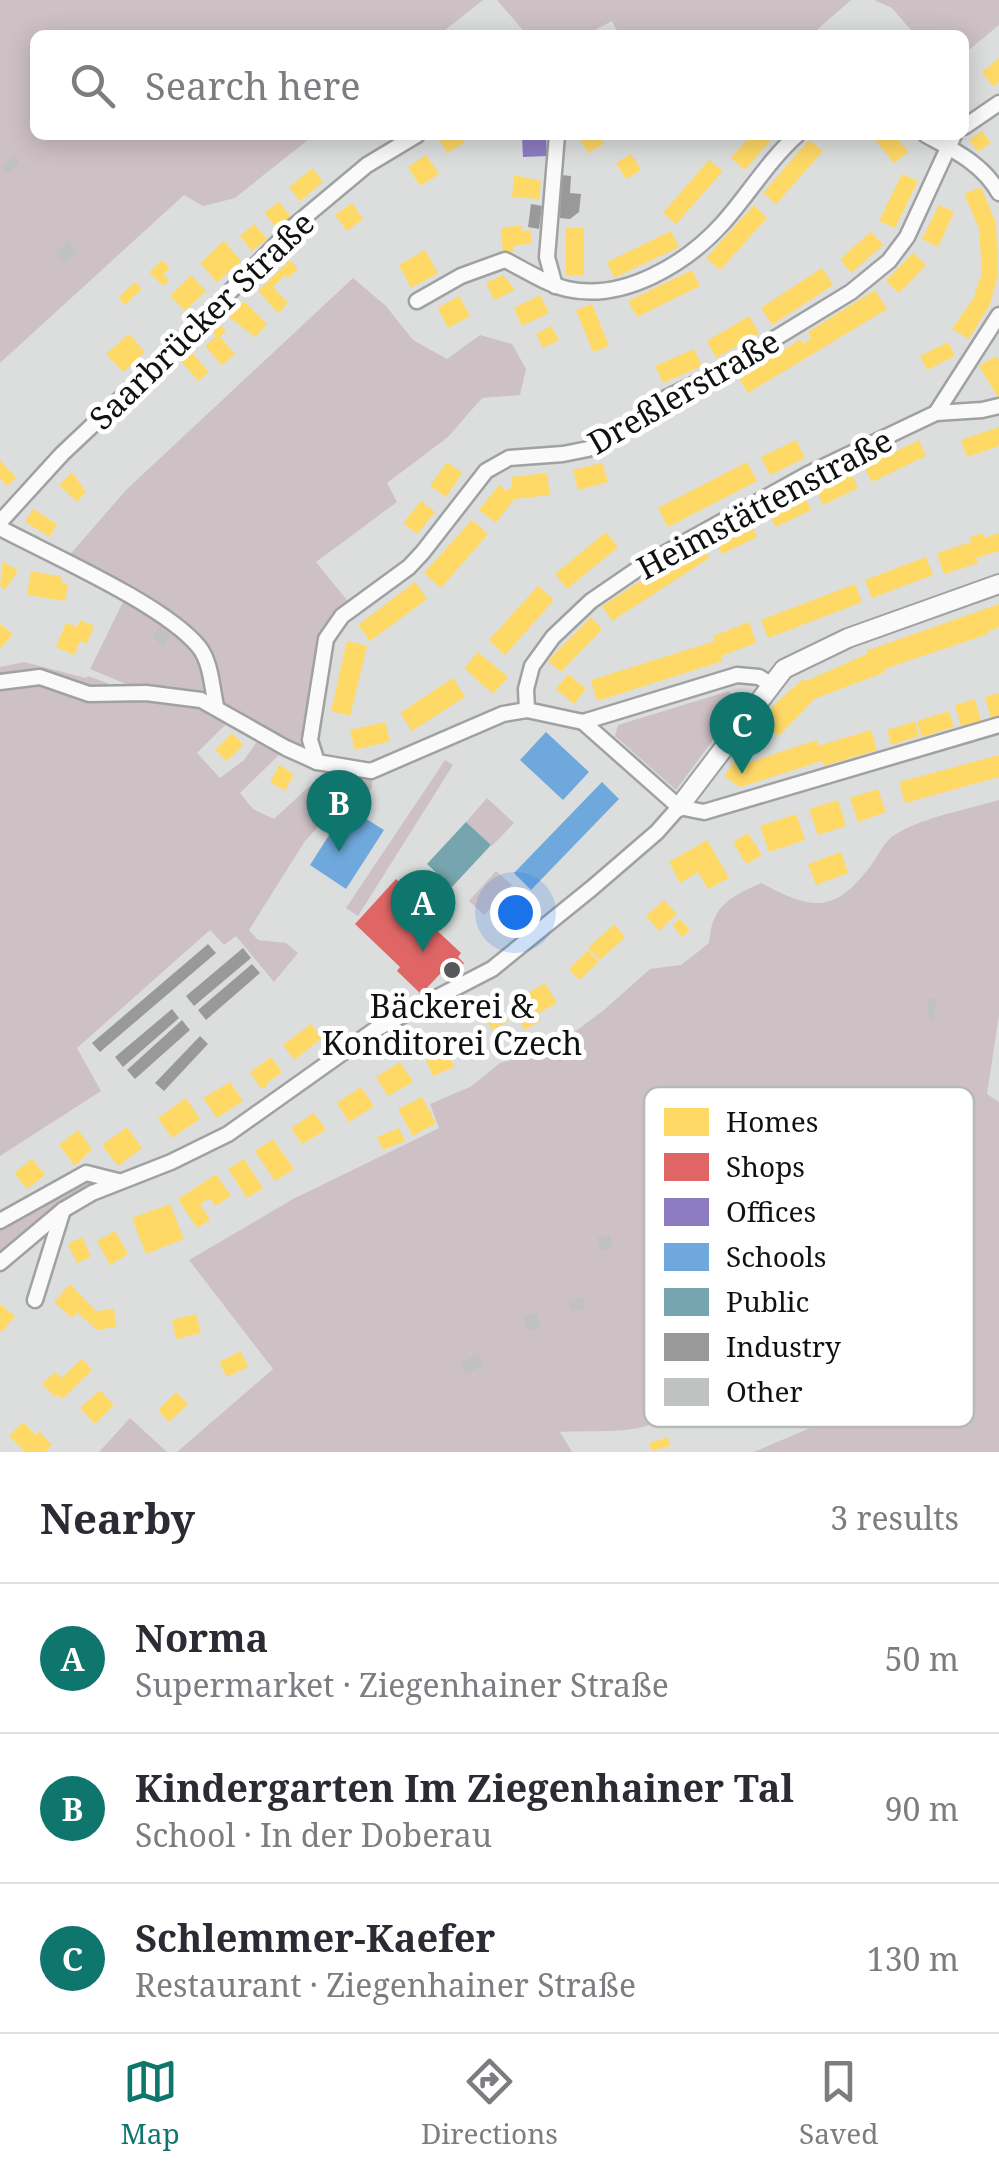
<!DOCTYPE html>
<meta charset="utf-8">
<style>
body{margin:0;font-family:"Noto Serif",serif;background:#f2f2f3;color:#2b2b33}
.you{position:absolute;left:515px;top:912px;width:35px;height:35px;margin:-25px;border:8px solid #fff;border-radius:50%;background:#1a73e8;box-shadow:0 0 0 15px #1a73e833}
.badge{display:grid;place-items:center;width:65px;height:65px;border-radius:50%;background:#0f766e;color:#fff;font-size:32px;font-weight:700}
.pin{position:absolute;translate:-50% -82px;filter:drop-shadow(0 2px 5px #0008)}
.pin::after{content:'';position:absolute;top:52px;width:35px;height:30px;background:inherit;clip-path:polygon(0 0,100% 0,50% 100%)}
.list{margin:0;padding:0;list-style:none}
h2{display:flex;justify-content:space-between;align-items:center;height:130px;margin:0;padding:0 40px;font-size:42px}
h2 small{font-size:32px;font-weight:400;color:#7c7c81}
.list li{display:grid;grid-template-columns:65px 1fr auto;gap:30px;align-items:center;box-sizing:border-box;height:150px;padding:0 40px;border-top:2px solid #e1e1e2}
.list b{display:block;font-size:38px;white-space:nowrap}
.list p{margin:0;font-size:32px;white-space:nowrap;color:#7c7c81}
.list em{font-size:32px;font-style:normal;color:#7c7c81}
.icon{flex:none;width:55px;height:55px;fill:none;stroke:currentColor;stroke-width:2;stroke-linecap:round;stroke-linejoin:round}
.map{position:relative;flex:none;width:999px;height:1452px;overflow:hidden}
.search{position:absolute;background:#fff;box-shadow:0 5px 25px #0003;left:30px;right:30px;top:30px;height:110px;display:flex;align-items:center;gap:25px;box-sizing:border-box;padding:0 35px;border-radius:15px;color:#7c7c81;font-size:38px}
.sheet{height:580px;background:#fff}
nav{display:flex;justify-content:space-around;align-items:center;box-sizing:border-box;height:140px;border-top:2px solid #e1e1e2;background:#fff;font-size:28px;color:#7c7c81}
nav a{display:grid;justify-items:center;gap:5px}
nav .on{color:#0f766e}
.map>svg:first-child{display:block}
.green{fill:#cec1c5}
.homes{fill:#ffd966}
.shops{fill:#e06666}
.offices{fill:#8e7cc3}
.schools{fill:#6fa8dc}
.public{fill:#76a5af}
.industry{fill:#999}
.building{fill:#c0c2c2}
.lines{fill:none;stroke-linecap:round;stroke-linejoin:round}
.minor-casing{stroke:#a0a1a2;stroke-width:19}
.tertiary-casing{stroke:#a0a1a2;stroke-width:22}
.minor{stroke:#fafafa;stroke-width:14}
.tertiary{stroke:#fafafa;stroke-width:18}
.poi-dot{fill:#575959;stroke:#fff;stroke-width:4}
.labels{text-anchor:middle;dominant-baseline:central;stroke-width:10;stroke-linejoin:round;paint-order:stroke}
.street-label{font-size:32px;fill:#101212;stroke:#fff}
.poi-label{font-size:32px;fill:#101212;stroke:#fff}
.key{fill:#fff;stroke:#b7b8b8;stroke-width:2.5}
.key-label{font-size:28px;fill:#101212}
</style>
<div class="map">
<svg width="999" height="1452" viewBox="0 0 999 1452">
<rect width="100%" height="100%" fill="#dcdede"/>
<g class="green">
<polygon points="0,0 483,0 439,35 35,35 35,135 314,135 235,198 203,206 184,195 0,363"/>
<polygon points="497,0 851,0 811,35 619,35 612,21 585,35 527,35"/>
<polygon points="874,0 999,0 999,25 964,54 964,35 915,35 892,8"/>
<polygon points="353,278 386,306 413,340 447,359 480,335 512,344 526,369 520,395 482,398 448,437 387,483 397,502 316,562 350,604 320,642 303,724 307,748 304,751 221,703 203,646 67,558 126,490"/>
<path d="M125 598C146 611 182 630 197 649 206 662 205 682 203 696L133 687 90 669Z"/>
<polygon points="24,662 86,678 88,676 107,683 115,691 0,678 0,667"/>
<polygon points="19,680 200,704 231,719 197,753 220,778 244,760 261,736 283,751 240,793 253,809 274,819 328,769 350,775 374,773 371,790 357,785 305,841 249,930 258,940 286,943 298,953 274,982 236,936 224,945 210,930 77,1048 101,1091 0,1156 0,684"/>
<polygon points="729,691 739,705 676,790 615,736 618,725"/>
<polygon points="445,760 453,765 358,916 346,908"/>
<polygon points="487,798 514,823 492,846 466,822"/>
<path d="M999 800V1015L987 1094 999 1102V1452H754L822 1423 845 1403 831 1341 865 1345C846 1338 825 1327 804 1332 788 1335 772 1351 759 1360 726 1383 689 1411 652 1424 627 1434 588 1430 560 1432L572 1452H177L273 1369 189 1260 293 1199 439 1128 430 1104 470 1087 500 1063 549 1051 604 1010 650 969 681 965 709 943C712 905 729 898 761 883 813 911 835 914 872 864 879 854 885 840 896 834 926 816 966 810 999 800Z"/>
<polygon points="496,871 512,885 484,915 469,901"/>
<polygon points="77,1179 103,1180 59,1206 0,1255 0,1225"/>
<polygon points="130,1418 167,1452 99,1452"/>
</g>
<g class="homes">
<polygon points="999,58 999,82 993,87 982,72"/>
<polygon points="982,131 991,143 978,152 969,140"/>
<polygon points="459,135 464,143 447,153 437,136"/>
<polygon points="577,135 598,135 604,144 588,153"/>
<polygon points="751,135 775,135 745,170 731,158"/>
<polygon points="871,135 895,135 908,152 894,163"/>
<polygon points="809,140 823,151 776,204 763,193"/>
<polygon points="631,154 641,170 626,179 616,163"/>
<polygon points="426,155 439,174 420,186 408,167"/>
<polygon points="709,160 723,171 676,224 663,213"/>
<polygon points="313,168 323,182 300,201 289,187"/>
<polygon points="902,174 918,181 895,228 879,221"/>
<polygon points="514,175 541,181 539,199 512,197"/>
<polygon points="981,187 996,223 998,275 990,304 969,339 952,329 974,297 982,272 979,228 964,194"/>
<polygon points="279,202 291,217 277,228 264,213"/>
<polygon points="352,203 363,219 347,231 335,215"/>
<polygon points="754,205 767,218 720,270 706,258"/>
<polygon points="939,205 954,212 938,247 922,239"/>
<polygon points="254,224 267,239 252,251 240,236"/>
<polygon points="522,225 522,231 530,230 532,243 513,246 514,252 503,254 501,228"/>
<rect x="566" y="228" width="18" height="47"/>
<polygon points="671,231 679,247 614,278 607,262"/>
<polygon points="871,232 883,245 851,273 840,259"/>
<polygon points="224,241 241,261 217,282 200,263"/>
<polygon points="425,250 438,273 411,288 399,265"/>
<polygon points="913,253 926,265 899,293 886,281"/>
<polygon points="162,260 170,268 163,274 169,281 163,286 149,272"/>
<polygon points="290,260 298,269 288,278 285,275 273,287 288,303 278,313 258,291"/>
<polygon points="822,268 833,285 772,325 761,308"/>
<polygon points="692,270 700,286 637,317 628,301"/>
<polygon points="191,275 206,291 185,311 170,296"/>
<polygon points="503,275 515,290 494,300 486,283"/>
<polygon points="135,282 142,289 125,305 118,298"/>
<polygon points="875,290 887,309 748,393 739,378 801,339 803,344 811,339 808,332"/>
<polygon points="540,295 549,313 522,326 514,308"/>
<polygon points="459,296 470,316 448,328 438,308"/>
<polygon points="244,301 267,324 255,337 229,317"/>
<polygon points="592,304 609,346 593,352 576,310"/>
<polygon points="749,316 759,333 716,358 707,341"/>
<polygon points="215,319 226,331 220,337 235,354 222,365 205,346 216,336 207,327"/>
<polygon points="551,326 559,340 543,348 536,334"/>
<polygon points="129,334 145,352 123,372 106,354"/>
<polygon points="948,342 955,356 927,370 920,356"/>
<polygon points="694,349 702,366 663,383 655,366"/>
<polygon points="191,352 209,372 198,381 181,361"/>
<polygon points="996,356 999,360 999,399 979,366"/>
<polygon points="999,427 999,446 967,457 961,440"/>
<polygon points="796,440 805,458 770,475 761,457"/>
<polygon points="919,440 926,456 872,482 864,467"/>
<polygon points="0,460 16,478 7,486 0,478"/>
<polygon points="447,462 462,473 446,497 430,486"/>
<polygon points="747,462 757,481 668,527 658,508"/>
<polygon points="602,463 608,482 578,490 573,470"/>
<polygon points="849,469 858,488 823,505 814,486"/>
<polygon points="72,472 86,492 77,502 59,485"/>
<polygon points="547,473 550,495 514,499 496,523 479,510 499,485 506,491 512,487 511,477"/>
<polygon points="803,492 811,510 776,527 767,510"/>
<polygon points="421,501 435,512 417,534 403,523"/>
<polygon points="33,509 57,524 50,537 25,522"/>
<polygon points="749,519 757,537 722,554 713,536"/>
<polygon points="472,520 488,534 441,588 424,573"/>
<polygon points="606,532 618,547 567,589 555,574"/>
<polygon points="983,533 984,538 999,533 999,551 976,558 978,563 944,574 937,553 971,542 970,537"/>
<polygon points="700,542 709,558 612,621 602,606"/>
<polygon points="926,557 933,575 872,598 865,580"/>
<polygon points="3,561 18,571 5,590 0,586"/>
<polygon points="31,571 62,577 61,582 68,584 65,601 27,595"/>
<polygon points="415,582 427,599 370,641 358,625"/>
<polygon points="855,584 862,602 768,638 761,620"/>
<polygon points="538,586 554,600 505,655 489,640"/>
<polygon points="999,604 999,627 987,632 988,634 884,669 885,672 814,699 779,736 775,733 766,744 753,735 774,705 803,679 806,681 867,654 866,651"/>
<polygon points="591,617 602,629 561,672 548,661"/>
<polygon points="80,620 94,626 87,644 80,641 74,655 56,647 66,623 77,627"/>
<polygon points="749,622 756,643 721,656 723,661 597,701 591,680 715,641 713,636"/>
<polygon points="0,624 13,634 0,649"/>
<polygon points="347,641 367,646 350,716 331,711"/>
<polygon points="478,652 508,677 493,694 464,668"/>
<polygon points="568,674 586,689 574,704 556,689"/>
<polygon points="453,678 465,697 412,731 400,713"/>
<polygon points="999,693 999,716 991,719 985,697"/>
<polygon points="975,699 981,721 961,726 955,705"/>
<polygon points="949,711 954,727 922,737 917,721"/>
<polygon points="915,721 919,736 891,745 887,730"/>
<polygon points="385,722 390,741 355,750 350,730"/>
<polygon points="871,730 877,750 824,766 822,761 740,787 724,776 737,758 744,764 817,740 818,746"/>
<polygon points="232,733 243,745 227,761 215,750"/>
<polygon points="999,755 999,777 905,803 899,782"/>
<polygon points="279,765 294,774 285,791 270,782"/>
<polygon points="878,789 886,812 858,822 850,798"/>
<polygon points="838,800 846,826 818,835 809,809"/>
<polygon points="796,814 805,840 769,852 760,826"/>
<polygon points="748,833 762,855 746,864 733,842"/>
<polygon points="707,840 729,878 708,889 698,872 680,883 669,862"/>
<polygon points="841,852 848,873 816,885 808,864"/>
<polygon points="664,900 677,914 659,931 646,916"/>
<polygon points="680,919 690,930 682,937 672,925"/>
<polygon points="614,924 625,937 600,960 588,948"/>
<polygon points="588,950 599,962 579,980 569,969"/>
<polygon points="545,983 557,1003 537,1014 541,1020 525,1030 510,1004"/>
<polygon points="498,1002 508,1021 492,1030 481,1011"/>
<polygon points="311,1024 322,1038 294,1060 283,1045"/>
<polygon points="475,1032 484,1050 463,1060 457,1042"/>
<polygon points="448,1051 454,1067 433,1076 426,1060"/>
<polygon points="271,1057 282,1072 267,1083 266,1088 260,1087 250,1072"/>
<polygon points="400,1062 413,1082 388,1096 376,1077"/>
<polygon points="230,1082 243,1101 217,1118 203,1098"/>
<polygon points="361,1087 374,1106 349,1122 337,1103"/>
<polygon points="422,1097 436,1123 413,1136 398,1109"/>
<polygon points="186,1098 200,1119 172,1138 158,1118"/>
<polygon points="314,1113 326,1130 302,1144 291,1128"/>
<polygon points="127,1127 142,1148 118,1166 102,1145"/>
<polygon points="399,1128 405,1141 383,1150 377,1137"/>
<polygon points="78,1130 92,1149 75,1166 59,1145"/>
<polygon points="273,1139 294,1169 275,1181 255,1151"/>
<polygon points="32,1159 45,1175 27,1189 14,1173"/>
<polygon points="244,1159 263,1188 247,1198 228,1169"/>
<polygon points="216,1174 231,1196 215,1206 210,1198 200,1204 210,1220 197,1228 178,1199"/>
<polygon points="170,1204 184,1239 146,1254 132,1218"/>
<polygon points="115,1231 128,1254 110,1265 97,1241"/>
<polygon points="82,1237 91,1257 77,1263 68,1244"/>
<polygon points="70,1284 96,1311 114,1309 116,1327 97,1330 77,1312 72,1318 54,1302"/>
<polygon points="0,1304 15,1316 2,1332 0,1330"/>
<polygon points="196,1314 201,1333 176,1339 172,1320"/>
<polygon points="241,1351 248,1367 227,1377 219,1362"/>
<polygon points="82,1359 92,1370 62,1399 58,1395 55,1397 42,1384 55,1372 61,1378"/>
<polygon points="100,1390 114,1405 95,1424 80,1408"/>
<polygon points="176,1392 188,1404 169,1422 158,1410"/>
<polygon points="23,1422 35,1435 39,1431 52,1445 45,1452 25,1452 9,1436"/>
<polygon points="668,1437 670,1446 652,1451 649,1443"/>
</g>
<polygon class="shops" points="396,879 407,889 400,896 461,953 458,957 464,963 448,980 441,973 421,994 397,971 400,967 355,924"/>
<polygon class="offices" points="546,136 547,156 523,157 522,137"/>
<g class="schools">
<polygon points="546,732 589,772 563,800 520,760"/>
<polygon points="602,782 619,799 531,890 514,873"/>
<polygon points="347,807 384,830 346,889 310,865"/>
</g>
<polygon class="public" points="466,822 491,845 452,887 427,864"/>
<g class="industry">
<polygon points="561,175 571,176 570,193 581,194 579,212 570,219 560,218"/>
<polygon points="531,204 542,206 539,229 528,227"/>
<polygon points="208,944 216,953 100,1052 92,1043"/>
<polygon points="243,948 251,958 194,1006 186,996"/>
<polygon points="252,964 260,973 206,1020 198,1010"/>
<polygon points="172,1009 179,1018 123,1067 115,1057"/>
<polygon points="182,1020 190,1030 135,1079 127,1070"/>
<polygon points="200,1036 208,1044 164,1091 155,1083"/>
</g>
<g class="building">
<polygon points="14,155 20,163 8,173 1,166"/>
<polygon points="68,241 77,251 64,263 55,253"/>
<polygon points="159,627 170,636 163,646 152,637"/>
<polygon points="928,999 936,999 934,1020 927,1019"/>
<polygon points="609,1234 614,1246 601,1251 597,1238"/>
<polygon points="583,1297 585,1309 571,1312 568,1301"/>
<polygon points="536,1313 541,1327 527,1331 523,1317"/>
<polygon points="479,1354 484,1366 465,1374 460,1362"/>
</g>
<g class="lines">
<defs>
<g id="minor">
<polyline points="964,127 999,103"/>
<path d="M926 135C955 151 983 164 999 193"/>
<polyline points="555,286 547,257 557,135"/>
<path d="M417 301 461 276 505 260C525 270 546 284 567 289 624 302 687 263 723 223 749 194 768 161 797 135"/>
<polyline points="936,413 982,410 999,406"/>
<polyline points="0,522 62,454 185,338 294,226 367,165 417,135"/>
<path d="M0 528C51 555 165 605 199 647 211 662 212 688 216 706"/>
<polyline points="0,682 40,677 89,694 146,693 201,700 286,748 317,762"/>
<polyline points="770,684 759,677 737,675 583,722 527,710 526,689 532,666 553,637 591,601 642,566 808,474 936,413 999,315"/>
<polyline points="527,710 503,714 371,771 317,762 310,740 326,639 342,616 409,567 423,552 486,471 509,458 563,454 588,449 612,438 666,398 725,369 851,292 889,261 907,237 954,135"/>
<polyline points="583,722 679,807 704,812 999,725"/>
<polyline points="0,1221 86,1173 118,1181"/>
<polyline points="0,1263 63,1210 92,1193 171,1162 228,1134 376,1029 492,969 592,888 657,832 679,807"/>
<polyline points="35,1300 63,1210"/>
</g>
<polyline id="tertiary" points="679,807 784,669 848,638 999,584"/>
</defs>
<use href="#minor" class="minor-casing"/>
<use href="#tertiary" class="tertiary-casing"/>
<use href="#minor" class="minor"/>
<use href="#tertiary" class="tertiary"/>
</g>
<circle class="poi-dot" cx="452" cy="970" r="10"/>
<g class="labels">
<g class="street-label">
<text transform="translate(201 320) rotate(-44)">Saarbrücker Straße</text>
<text transform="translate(683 391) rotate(-30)">Dreßlerstraße</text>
<text transform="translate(764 503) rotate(-28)">Heimstättenstraße</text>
</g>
<g class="poi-label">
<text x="452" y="1005">Bäckerei &amp;<tspan x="452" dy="37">Konditorei Czech</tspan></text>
</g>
</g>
<rect x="644" y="1087" width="330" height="340" rx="15" class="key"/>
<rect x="664" y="1108" width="45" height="28" fill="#ffd966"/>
<rect x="664" y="1153" width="45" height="28" fill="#e06666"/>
<rect x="664" y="1198" width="45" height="28" fill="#8e7cc3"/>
<rect x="664" y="1243" width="45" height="28" fill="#6fa8dc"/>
<rect x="664" y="1288" width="45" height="28" fill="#76a5af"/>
<rect x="664" y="1333" width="45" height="28" fill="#999"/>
<rect x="664" y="1378" width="45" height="28" fill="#c0c2c2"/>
<g class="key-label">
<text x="726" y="1132">Homes</text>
<text x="726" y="1177">Shops</text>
<text x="726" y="1222">Offices</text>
<text x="726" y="1267">Schools</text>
<text x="726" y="1312">Public</text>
<text x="726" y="1357">Industry</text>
<text x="726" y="1402">Other</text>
</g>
</svg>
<div class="you"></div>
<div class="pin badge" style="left:423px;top:952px">A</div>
<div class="pin badge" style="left:339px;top:852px">B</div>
<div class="pin badge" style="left:742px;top:774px">C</div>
<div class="search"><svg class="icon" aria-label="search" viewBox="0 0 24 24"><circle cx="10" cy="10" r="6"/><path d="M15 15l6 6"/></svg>Search here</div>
</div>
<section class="sheet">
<h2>Nearby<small>3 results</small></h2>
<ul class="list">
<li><span class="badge">A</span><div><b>Norma</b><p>Supermarket · Ziegenhainer Straße</p></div><em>50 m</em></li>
<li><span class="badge">B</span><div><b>Kindergarten Im Ziegenhainer Tal</b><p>School · In der Doberau</p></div><em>90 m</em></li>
<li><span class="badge">C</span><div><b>Schlemmer-Kaefer</b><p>Restaurant · Ziegenhainer Straße</p></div><em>130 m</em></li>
</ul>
</section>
<nav>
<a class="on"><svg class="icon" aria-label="map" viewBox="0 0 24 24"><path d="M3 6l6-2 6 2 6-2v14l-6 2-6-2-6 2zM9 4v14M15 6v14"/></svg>Map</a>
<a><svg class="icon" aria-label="directions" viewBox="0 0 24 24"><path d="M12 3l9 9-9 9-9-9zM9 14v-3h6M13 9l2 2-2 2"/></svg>Directions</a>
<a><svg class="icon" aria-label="saved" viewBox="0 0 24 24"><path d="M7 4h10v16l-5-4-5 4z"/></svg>Saved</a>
</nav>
